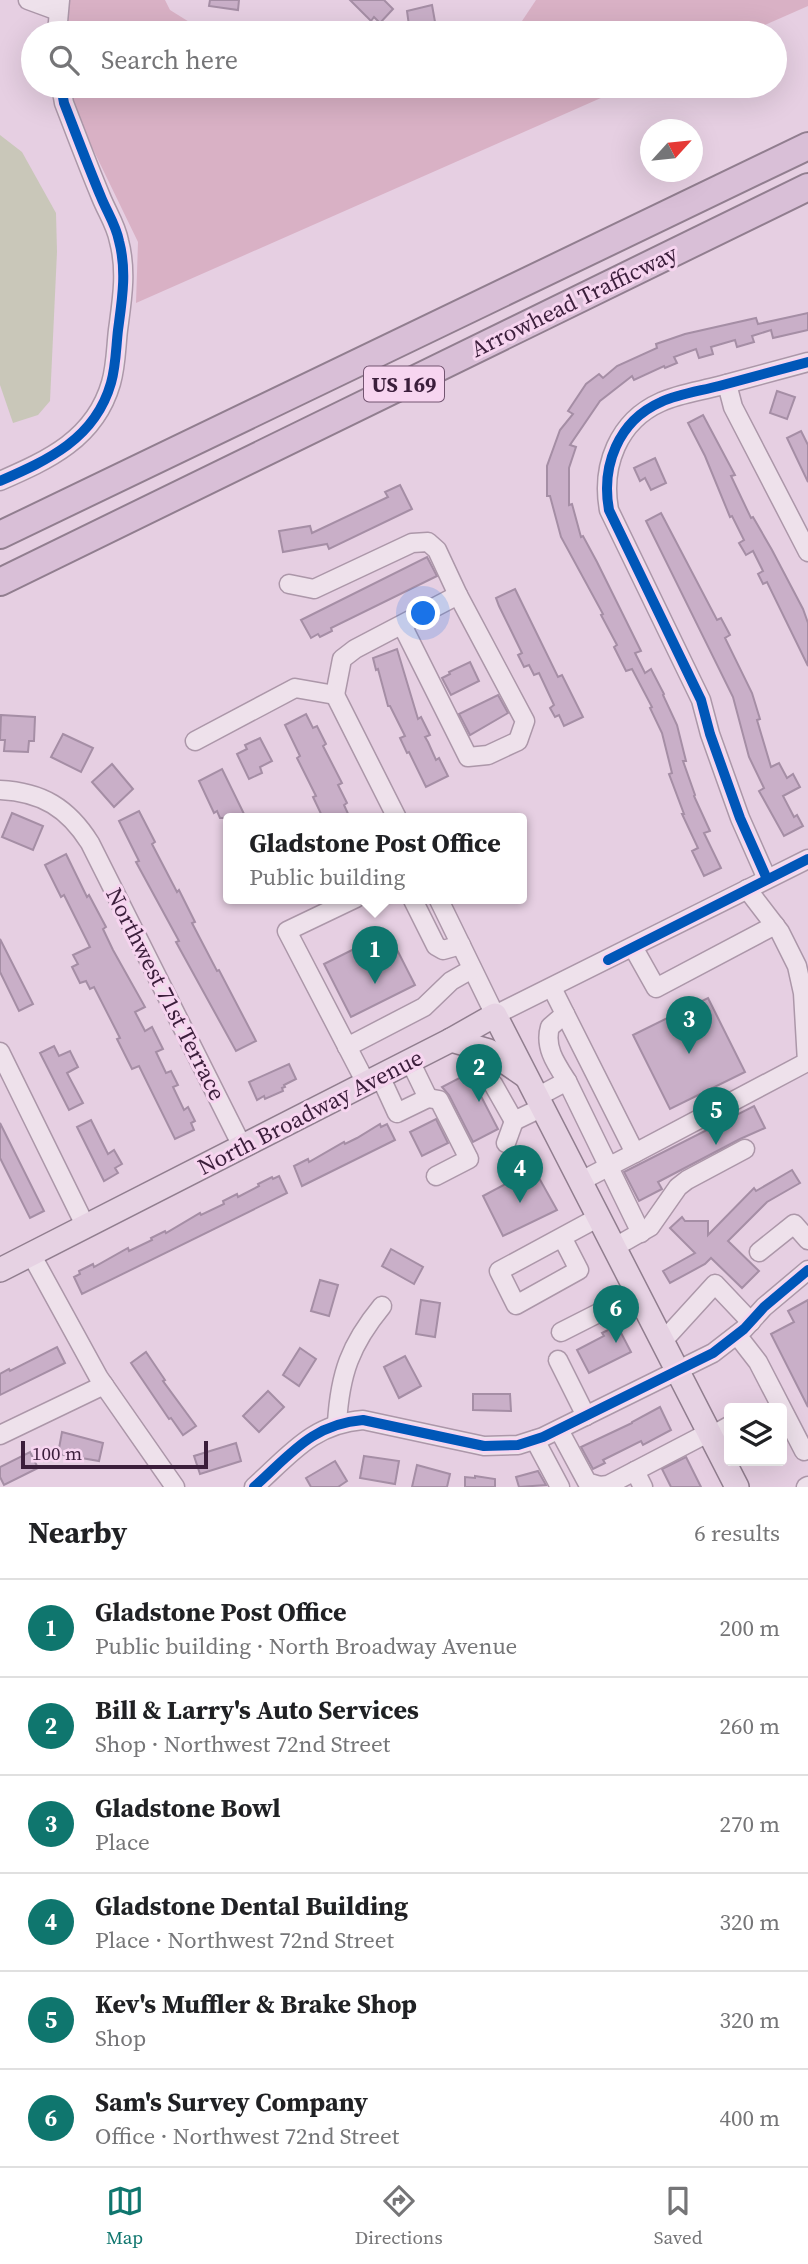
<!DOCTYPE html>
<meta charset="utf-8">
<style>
body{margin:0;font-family:"Source Serif 4",serif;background:#f2f2f2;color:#202124}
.controls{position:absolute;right:21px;bottom:21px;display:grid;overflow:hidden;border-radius:7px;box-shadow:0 7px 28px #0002}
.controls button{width:63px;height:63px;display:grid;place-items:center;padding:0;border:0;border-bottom:2px solid #e0e0e0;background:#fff;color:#202124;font:35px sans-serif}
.compass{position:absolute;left:640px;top:119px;width:63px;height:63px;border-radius:50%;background:#fff;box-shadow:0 7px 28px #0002;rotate:63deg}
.scale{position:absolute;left:21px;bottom:18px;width:187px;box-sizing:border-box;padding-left:7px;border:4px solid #3b1e3b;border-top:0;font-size:19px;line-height:24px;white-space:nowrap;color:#3b1e3b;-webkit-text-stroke:5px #f7d5f0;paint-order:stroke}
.you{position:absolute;left:424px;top:614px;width:24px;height:24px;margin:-18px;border:5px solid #fff;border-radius:50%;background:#1a73e8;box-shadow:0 0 0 10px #1a73e833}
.badge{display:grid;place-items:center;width:46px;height:46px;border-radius:50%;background:#0f766e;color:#fff;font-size:23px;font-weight:700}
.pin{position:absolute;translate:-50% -58px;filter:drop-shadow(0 2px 4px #0008)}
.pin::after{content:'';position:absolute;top:37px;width:24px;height:21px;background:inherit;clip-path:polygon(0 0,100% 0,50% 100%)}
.popup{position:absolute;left:223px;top:813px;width:304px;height:91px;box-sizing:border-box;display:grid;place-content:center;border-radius:7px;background:#fff;filter:drop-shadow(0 2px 5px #0005);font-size:23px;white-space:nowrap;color:#757577}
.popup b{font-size:26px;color:#202124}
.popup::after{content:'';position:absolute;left:50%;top:100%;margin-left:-14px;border:14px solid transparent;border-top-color:#fff}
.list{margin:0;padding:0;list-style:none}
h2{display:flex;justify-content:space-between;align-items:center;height:91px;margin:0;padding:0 28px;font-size:30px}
h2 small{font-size:23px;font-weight:400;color:#757577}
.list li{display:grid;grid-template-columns:46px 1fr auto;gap:21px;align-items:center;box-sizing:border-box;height:98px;padding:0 28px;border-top:2px solid #e0e0e0}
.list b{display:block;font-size:26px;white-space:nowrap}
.list p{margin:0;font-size:23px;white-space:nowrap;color:#757577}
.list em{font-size:23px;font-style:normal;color:#757577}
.icon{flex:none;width:38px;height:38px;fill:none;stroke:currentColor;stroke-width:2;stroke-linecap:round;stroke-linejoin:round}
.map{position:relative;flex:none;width:808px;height:1487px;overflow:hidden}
.search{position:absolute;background:#fff;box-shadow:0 7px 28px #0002;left:21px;right:21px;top:21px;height:77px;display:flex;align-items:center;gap:18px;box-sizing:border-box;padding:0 24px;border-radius:38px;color:#757577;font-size:26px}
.sheet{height:679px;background:#fff}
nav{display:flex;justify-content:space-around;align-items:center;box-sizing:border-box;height:98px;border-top:2px solid #e0e0e0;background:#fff;font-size:19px;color:#757577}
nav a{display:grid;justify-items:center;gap:4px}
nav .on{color:#0f766e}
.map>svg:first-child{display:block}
.green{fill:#d9b1c5}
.water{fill:#c9c7b9}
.building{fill:#c9afc8;stroke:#a58ea5;stroke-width:2}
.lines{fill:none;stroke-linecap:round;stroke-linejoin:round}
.minor-casing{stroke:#ac97a9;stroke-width:21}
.major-casing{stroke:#917e8f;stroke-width:26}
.highway-casing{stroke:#917e8f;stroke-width:30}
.minor{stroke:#eee1eb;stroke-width:18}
.major{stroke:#e6d2e3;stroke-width:23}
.highway{stroke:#d9bfd7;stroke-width:26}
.cycleway-casing{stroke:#f7d5f0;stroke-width:15}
.cycleway{stroke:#0057b8;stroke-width:10}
.labels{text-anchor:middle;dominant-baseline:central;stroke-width:6;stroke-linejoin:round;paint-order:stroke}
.shield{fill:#f7d5f0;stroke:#735571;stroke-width:2}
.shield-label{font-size:21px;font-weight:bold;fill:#3b1e3b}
.street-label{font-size:23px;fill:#3b1e3b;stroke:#f7d5f0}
</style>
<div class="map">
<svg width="808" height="1487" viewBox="0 0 808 1487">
<rect width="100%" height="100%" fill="#e6cfe2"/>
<g class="green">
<polygon points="67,0 165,0 170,10 207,33 63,33"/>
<polygon points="536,0 808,0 808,6 747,33 514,33"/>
<polygon points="70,86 312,86 424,88 429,86 628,86 136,303 138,242 74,110"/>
</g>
<polygon class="water" points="0,135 22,152 56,213 57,252 50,401 38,415 13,423 0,385"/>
<g class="building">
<polygon points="210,0 239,0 238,10 209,6"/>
<polygon points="350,0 384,0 393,9 380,23 374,17 371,21"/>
<polygon points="432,5 437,33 410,33 407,11"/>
<polygon points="808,313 808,330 773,338 771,330 752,336 754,342 737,347 735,340 711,347 713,354 699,358 696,349 674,357 677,363 665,368 664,366 634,380 632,376 600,401 570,445 576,447 569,468 569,505 572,504 581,537 583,536 597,562 641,651 635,653 645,673 651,669 664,694 663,695 677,725 686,761 683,761 695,795 694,796 710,831 704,833 721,868 704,876 692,851 698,848 682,814 684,814 669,774 672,773 662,733 650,708 652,707 632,669 626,671 614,647 617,645 601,615 603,614 561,537 550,496 547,496 547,466 560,430 573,414 568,411 586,384 599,374 603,378 617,366 657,348 656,344 685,334 756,318 758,324"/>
<polygon points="777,391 795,397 787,419 770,413"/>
<polygon points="703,415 735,475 731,476 751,518 753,517 772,550 803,609 808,623 808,666 767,582 763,584 758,574 763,571 753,551 746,555 739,543 744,540 732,516 730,517 705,456 688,423"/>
<polygon points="801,431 808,445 808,482 787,438"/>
<polygon points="655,458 666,483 651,490 645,478 640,481 634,468"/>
<polygon points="400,485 412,509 329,549 327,544 283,552 279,531 310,526 312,533 388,497 385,492"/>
<polygon points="661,513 717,620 721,618 730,635 725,638 752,693 760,719 757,720 771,767 779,763 787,778 793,774 800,787 783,796 794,817 797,815 803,826 784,836 759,791 764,788 749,757 733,697 646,521"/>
<polygon points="427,557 437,576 331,628 332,631 320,637 318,634 311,638 301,620"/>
<polygon points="515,589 558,677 562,675 583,717 564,726 559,715 555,717 550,708 554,705 539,673 534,675 529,665 524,667 518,655 522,653 499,606 496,598"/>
<polygon points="397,649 418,719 421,717 430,735 425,737 428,742 436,760 439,758 448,776 426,787 409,752 407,753 400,738 405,736 390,706 388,706 378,669 376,670 373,658"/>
<polygon points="470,662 479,681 451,695 442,678 450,674 449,672"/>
<polygon points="498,695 508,713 470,735 459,714"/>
<polygon points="306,714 313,728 317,726 326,744 323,746 342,783 338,785 347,803 344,805 350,818 323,818 313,797 316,796 297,758 300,756 285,725"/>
<polygon points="1,715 35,717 34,741 29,741 28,752 4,751 5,740 0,740"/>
<polygon points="63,734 93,748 81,772 51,757"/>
<polygon points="260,738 272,761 260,767 262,773 249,779 237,754 247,749 245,745"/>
<polygon points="112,764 133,789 114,807 92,782"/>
<polygon points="222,769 246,818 220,818 217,811 214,813 199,781"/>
<polygon points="139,811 155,842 152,844 177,892 179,890 195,922 192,923 217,971 219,970 256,1041 236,1051 176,942 179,941 136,862 139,861 119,821"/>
<polygon points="12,813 43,826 33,850 2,837"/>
<polygon points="66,854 87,897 89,895 106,927 103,929 113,950 145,1007 135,1012 145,1031 152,1027 163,1049 156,1052 166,1073 171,1071 178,1085 173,1087 184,1110 188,1107 195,1121 191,1123 194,1130 175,1139 139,1066 132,1069 117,1039 120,1038 94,987 90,989 86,981 80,983 72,967 78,964 73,955 90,947 64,895 61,897 45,865"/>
<polygon points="388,932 415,985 351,1017 324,964"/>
<polygon points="0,939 33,1004 19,1011 0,972"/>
<polygon points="708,998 745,1072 670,1109 633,1035"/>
<polygon points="54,1046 59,1056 70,1051 78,1067 67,1073 83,1103 69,1110 40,1053"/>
<polygon points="289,1064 296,1079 284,1085 285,1087 282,1088 283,1091 265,1099 264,1096 257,1100 249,1082"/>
<polygon points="469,1073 498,1129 473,1142 449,1095 442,1087"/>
<polygon points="754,1106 765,1128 740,1139 658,1182 662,1189 639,1201 624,1172"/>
<polygon points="436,1119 448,1143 422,1156 410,1132"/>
<polygon points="91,1120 108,1154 114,1150 122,1164 115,1168 118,1173 104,1181 77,1127"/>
<polygon points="0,1123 44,1211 30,1218 0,1158"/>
<polygon points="380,1124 381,1127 387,1124 395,1140 302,1186 294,1166 308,1159 309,1162 344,1142 345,1144 357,1138"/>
<polygon points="534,1169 557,1210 503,1236 483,1196"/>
<polygon points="792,1170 800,1183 767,1202 728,1241 759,1271 742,1288 711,1258 705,1264 670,1283 663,1271 695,1253 670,1228 682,1217 685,1221 708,1221 708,1235 754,1188 756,1191"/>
<polygon points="279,1176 287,1193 82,1294 74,1277 80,1274 79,1271 93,1264 94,1267 128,1248 129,1251 152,1240 151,1238 165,1231 166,1233 200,1213 201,1215 224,1204 223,1201 237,1194 238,1197 259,1186 258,1184 272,1177 273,1179"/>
<polygon points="391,1249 423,1267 414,1284 382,1266"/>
<polygon points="320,1280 338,1285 329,1316 311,1311"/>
<polygon points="421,1300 440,1303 435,1337 416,1334"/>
<polygon points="808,1300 808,1407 771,1334 794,1322 788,1311"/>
<polygon points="614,1327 616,1330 619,1329 631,1352 589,1373 577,1350 604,1336 602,1333"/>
<polygon points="57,1347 65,1363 0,1395 0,1374 9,1369 10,1371"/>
<polygon points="300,1348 316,1359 299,1386 283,1375"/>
<polygon points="146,1352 165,1380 163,1381 196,1426 183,1435 171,1418 169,1419 131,1363"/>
<polygon points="405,1356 421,1386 399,1398 384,1367"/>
<polygon points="268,1391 284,1407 259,1432 243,1416"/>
<polygon points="473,1394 510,1394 511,1411 473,1410"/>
<polygon points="660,1407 671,1430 643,1445 641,1441 603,1460 605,1463 593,1469 581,1447 632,1423 632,1422"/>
<polygon points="62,1432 103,1443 99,1461 58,1454"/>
<polygon points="236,1443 241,1461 200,1474 194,1456"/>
<polygon points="30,1452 38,1468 4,1485 0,1477 0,1467"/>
<polygon points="364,1456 399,1461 395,1484 360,1478"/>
<polygon points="686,1457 701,1487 671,1487 662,1469"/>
<polygon points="335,1461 347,1481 338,1487 311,1487 306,1478"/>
<polygon points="417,1465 450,1474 447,1487 412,1487"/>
<polygon points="538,1471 546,1485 519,1487 516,1477"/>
<polygon points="475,1476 495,1479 495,1487 465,1487 465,1477 475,1478"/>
</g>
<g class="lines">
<defs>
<g id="minor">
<polyline points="28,0 58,11"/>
<polyline points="57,33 60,0"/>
<polyline points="727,384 733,407 808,552"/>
<path d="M0 481C48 460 95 439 111 383 116 366 116 347 118 330 122 300 127 271 119 241 116 225 107 212 101 197 88 166 76 134 64 103L61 86"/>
<polyline points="289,584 314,589 412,543 428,542 437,550 458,595 525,721 518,741 488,755 468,757 402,625"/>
<polyline points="335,695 342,659 355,649 458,595"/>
<polyline points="335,695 397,818"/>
<polyline points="195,741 295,688 335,695"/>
<path d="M0 790C42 792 68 808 90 843L242 1146"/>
<path d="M767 879 740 818 710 734 701 700 609 510C601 466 618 421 661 402 678 394 700 391 719 386 748 378 778 370 808 362"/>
<polyline points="356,898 287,931 366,1083"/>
<polyline points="412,898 436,946 443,950 461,945"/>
<polyline points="438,898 495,1015 808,859"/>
<polyline points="633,947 656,988 775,925"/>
<polyline points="552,988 635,1153 581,1181"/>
<path d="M565 1014 550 1027C544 1047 556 1064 567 1081"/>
<polyline points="347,1047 424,1007 451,981 472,969"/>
<polyline points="0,1052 86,1227"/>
<polyline points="380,1076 397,1113 428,1098 410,1061"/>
<polyline points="493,1084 514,1121 543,1107"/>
<polyline points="537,1097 567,1081 641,1233"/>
<polyline points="428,1098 439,1100 469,1159 436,1176"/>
<polyline points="506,1143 514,1121"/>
<polyline points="635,1153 807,1062 803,993 797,966 780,932 747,889"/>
<polyline points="562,1237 579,1270 516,1305 499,1271 599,1217"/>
<polyline points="615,1247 650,1227 678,1187 687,1180 745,1149"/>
<polyline points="759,1252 794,1224 808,1240"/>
<polyline points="31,1254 99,1378 175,1487"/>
<polyline points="561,1332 638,1293"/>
<polyline points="737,1335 758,1362 804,1451"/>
<polyline points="663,1341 715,1284 751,1322"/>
<polyline points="558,1360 586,1416"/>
<path d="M337 1423C340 1374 350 1345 382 1306"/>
<polyline points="559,1430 587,1482 600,1486 608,1485 704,1435 711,1436 729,1426"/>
<polyline points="0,1435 104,1385"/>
<polyline points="535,1440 560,1487"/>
<polyline points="635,1471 643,1487"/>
<path d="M254 1487C290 1455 312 1424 363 1420L484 1446 518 1445 543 1437 713 1353 744 1329 764 1307 808 1270"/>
<polyline points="806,1487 808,1486"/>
</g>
<g id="major">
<polyline points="451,1040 489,1051 524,1075"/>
<polyline points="0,1270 451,1040 495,1015 737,1487"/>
</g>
<g id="highway">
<polyline points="0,535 808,146"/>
<polyline points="0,582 808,187"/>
</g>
</defs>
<use href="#minor" class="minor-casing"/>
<use href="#major" class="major-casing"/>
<use href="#highway" class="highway-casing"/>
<use href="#minor" class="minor"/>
<use href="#major" class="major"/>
<use href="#highway" class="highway"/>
<defs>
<g id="cycleway">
<path d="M0 481C48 460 95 439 111 383 116 366 116 347 118 330 122 300 127 271 119 241 116 225 107 212 101 197 88 166 76 134 64 103L61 86"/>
<path d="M767 879 740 818 710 734 701 700 609 510C601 466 618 421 661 402 678 394 700 391 719 386 748 378 778 370 808 362"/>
<polyline points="608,960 808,859"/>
<path d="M254 1487C290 1455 312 1424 363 1420L484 1446 518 1445 543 1437 713 1353 744 1329 764 1307 808 1270"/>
</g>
</defs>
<use href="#cycleway" class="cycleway-casing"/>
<use href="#cycleway" class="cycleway"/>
</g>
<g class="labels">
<rect class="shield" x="364" y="366.5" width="80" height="35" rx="5"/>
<g class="shield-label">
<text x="404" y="384">US 169</text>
</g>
<g class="street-label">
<text transform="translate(574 301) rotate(-26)">Arrowhead Trafficway</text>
<text transform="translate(166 994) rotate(63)">Northwest 71st Terrace</text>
<text transform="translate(310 1112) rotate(-27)">North Broadway Avenue</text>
</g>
</g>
</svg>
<div class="controls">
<button><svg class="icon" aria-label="layers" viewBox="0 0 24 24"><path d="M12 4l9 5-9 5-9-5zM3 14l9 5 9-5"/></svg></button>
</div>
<svg class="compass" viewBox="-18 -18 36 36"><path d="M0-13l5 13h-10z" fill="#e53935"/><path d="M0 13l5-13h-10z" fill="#757577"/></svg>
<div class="scale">100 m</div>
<div class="you"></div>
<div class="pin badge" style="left:375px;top:984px">1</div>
<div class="popup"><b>Gladstone Post Office</b>Public building</div>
<div class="pin badge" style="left:479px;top:1102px">2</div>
<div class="pin badge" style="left:689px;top:1054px">3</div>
<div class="pin badge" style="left:520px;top:1203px">4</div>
<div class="pin badge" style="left:716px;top:1145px">5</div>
<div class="pin badge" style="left:616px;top:1343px">6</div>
<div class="search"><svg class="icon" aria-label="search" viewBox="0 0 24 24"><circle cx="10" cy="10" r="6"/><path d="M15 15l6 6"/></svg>Search here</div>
</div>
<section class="sheet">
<h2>Nearby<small>6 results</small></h2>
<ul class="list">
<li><span class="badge">1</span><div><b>Gladstone Post Office</b><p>Public building · North Broadway Avenue</p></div><em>200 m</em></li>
<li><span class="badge">2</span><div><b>Bill &amp; Larry's Auto Services</b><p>Shop · Northwest 72nd Street</p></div><em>260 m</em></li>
<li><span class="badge">3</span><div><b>Gladstone Bowl</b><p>Place</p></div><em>270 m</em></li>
<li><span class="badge">4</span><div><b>Gladstone Dental Building</b><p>Place · Northwest 72nd Street</p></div><em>320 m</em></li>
<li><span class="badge">5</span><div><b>Kev's Muffler &amp; Brake Shop</b><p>Shop</p></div><em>320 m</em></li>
<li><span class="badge">6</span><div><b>Sam's Survey Company</b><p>Office · Northwest 72nd Street</p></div><em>400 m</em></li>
</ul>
</section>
<nav>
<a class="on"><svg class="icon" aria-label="map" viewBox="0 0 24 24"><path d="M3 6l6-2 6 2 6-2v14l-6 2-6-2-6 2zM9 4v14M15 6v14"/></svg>Map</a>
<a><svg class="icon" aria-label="directions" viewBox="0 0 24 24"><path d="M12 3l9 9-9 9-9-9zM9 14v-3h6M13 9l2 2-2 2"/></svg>Directions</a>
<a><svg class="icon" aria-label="saved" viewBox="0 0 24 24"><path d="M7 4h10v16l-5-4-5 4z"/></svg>Saved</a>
</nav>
